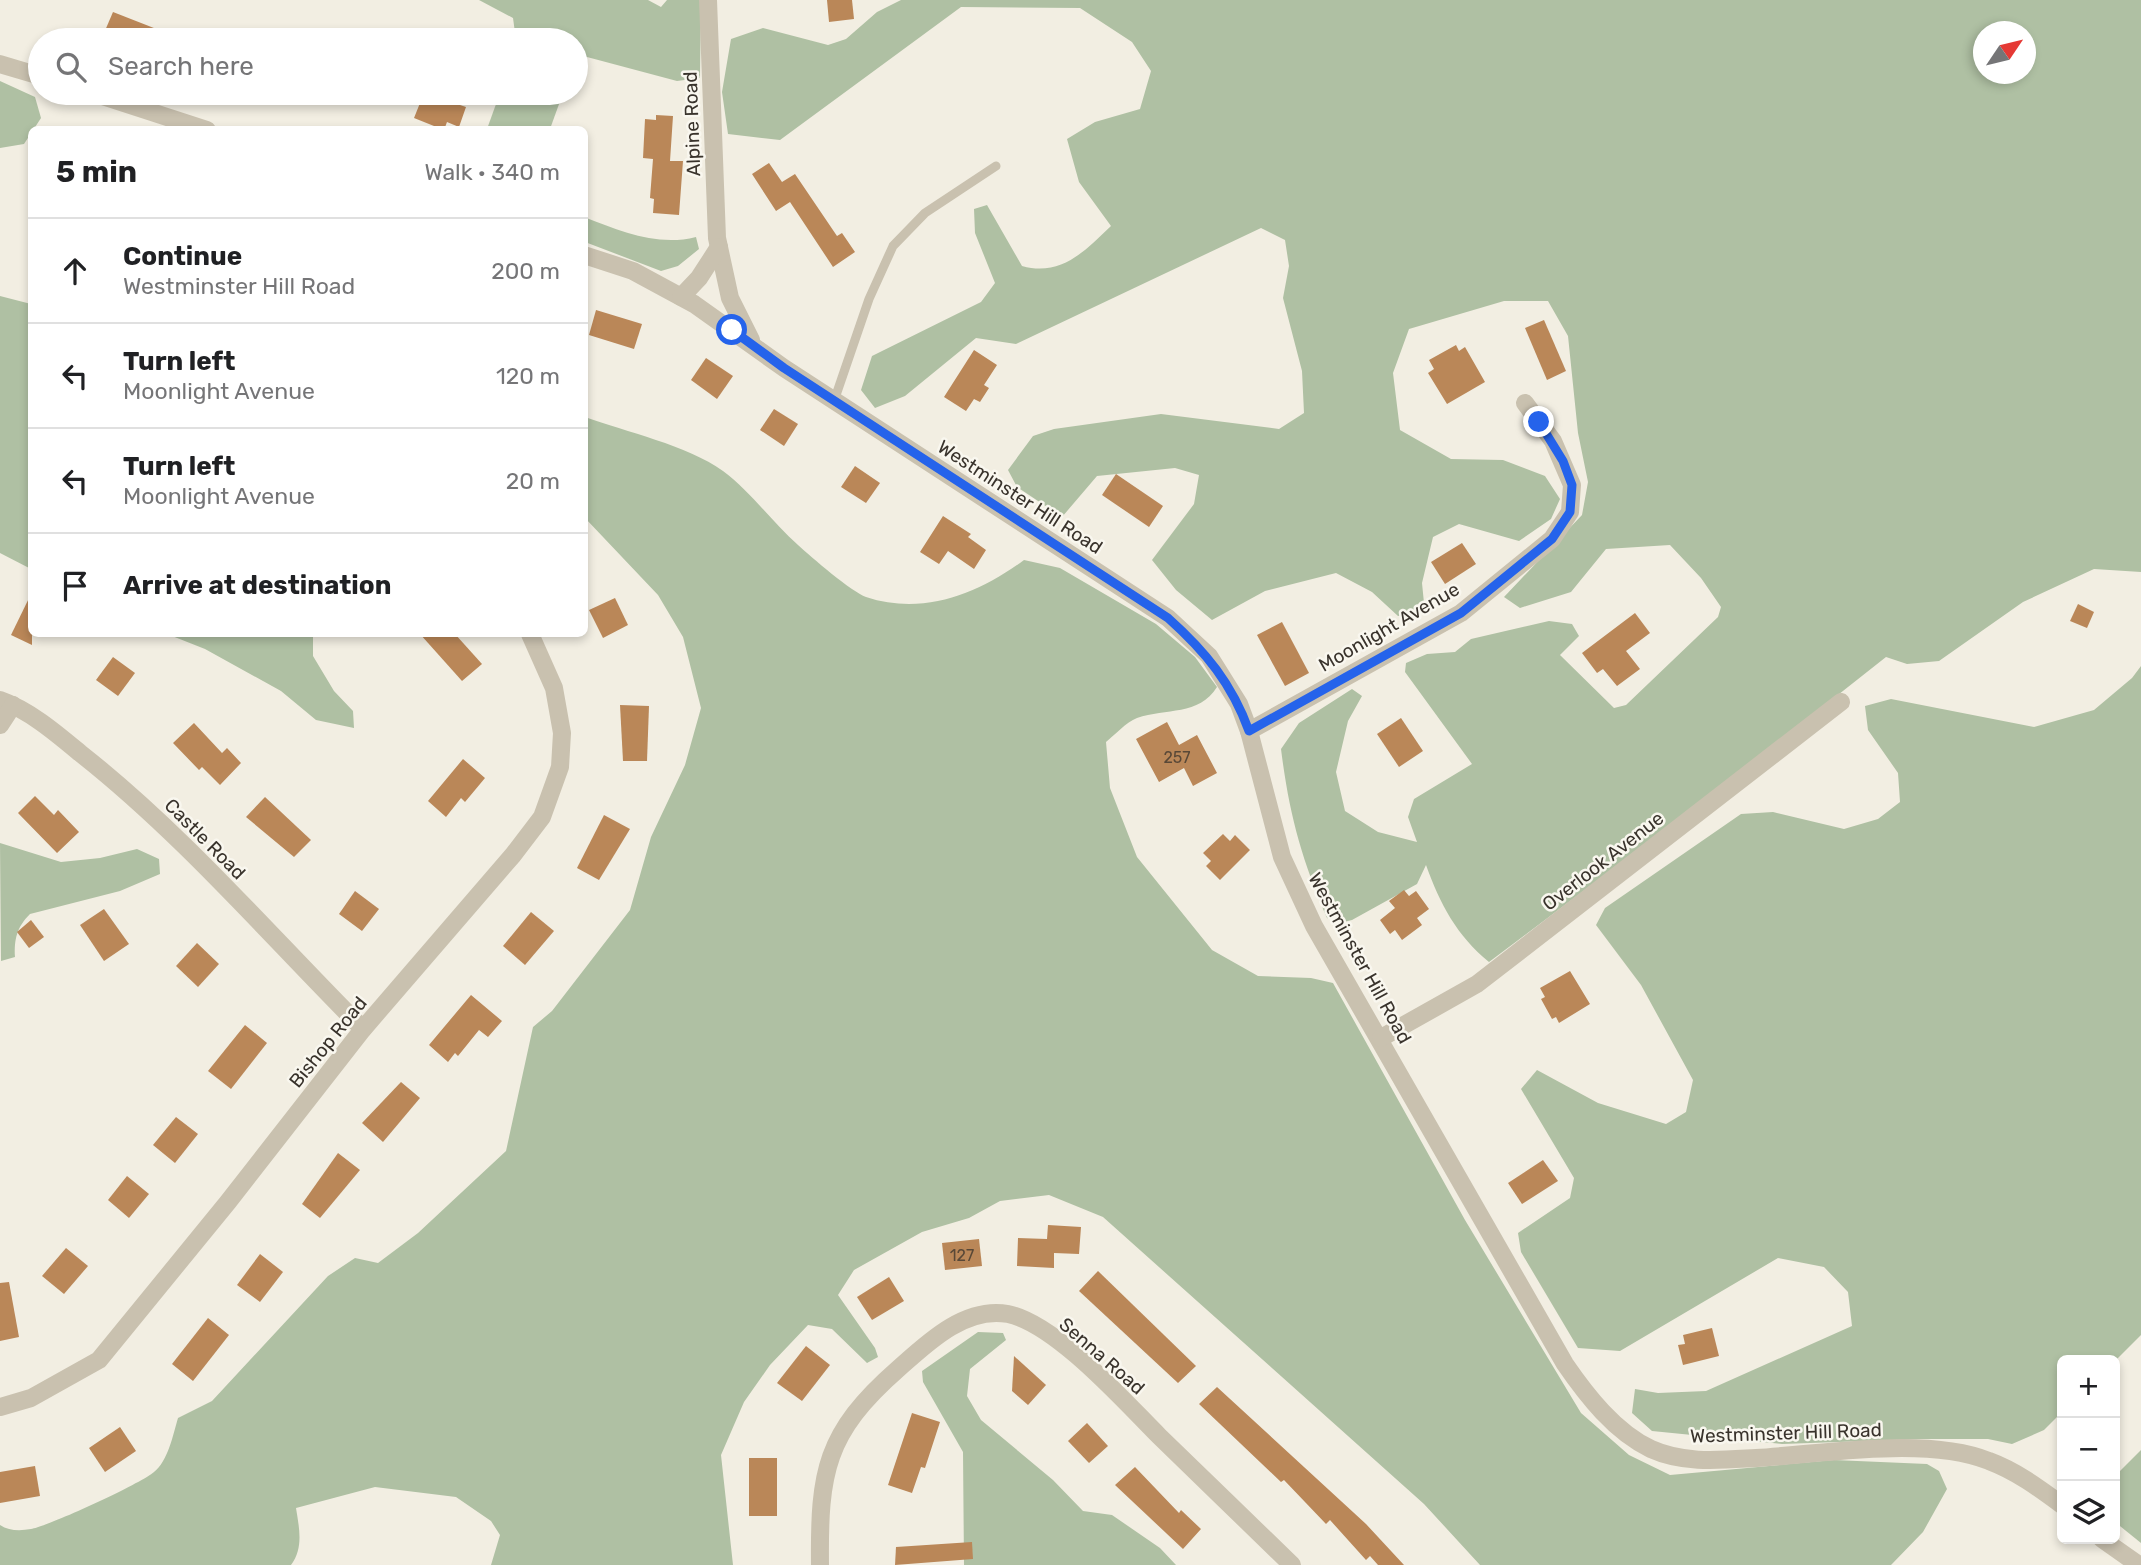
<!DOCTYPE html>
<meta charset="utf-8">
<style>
body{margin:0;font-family:Rubik,sans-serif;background:#f2f2f2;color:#202124}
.controls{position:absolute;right:21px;bottom:21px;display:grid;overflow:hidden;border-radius:10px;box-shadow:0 4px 10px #0003}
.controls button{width:63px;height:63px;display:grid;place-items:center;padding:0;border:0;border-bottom:2px solid #e0e0e0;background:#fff;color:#202124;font:35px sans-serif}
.compass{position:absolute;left:1973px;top:21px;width:63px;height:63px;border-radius:50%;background:#fff;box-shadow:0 4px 10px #0003;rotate:55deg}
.stop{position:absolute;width:21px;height:21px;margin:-16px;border:5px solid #2563eb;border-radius:50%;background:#fff}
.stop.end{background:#2563eb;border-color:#fff;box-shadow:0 2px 7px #0008}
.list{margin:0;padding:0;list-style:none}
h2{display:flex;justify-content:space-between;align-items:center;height:91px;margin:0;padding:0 28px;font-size:30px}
h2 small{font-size:23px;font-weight:400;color:#757577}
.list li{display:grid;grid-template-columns:46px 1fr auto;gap:21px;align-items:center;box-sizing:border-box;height:105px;padding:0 28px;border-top:2px solid #e0e0e0}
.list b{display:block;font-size:26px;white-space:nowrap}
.list p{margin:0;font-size:23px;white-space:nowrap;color:#757577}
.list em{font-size:23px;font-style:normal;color:#757577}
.icon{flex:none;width:38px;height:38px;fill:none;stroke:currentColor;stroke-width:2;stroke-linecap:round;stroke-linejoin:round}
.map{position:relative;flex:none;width:2141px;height:1565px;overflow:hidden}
.search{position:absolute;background:#fff;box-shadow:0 4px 10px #0003;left:28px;top:28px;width:560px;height:77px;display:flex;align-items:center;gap:18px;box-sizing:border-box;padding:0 24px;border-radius:38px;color:#757577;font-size:26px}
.panel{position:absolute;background:#fff;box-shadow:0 4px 10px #0003;left:28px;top:126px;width:560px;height:511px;border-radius:10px}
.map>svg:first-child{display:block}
.green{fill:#afc0a3;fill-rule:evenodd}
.building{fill:#ba8758}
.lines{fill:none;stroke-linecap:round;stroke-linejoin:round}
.lane{stroke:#c9c1af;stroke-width:9}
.street{stroke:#c9c1af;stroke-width:18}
.route{stroke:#2563eb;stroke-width:9}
.labels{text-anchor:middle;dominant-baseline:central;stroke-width:5;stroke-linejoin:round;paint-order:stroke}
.number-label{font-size:16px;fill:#594837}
.street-label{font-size:19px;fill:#39332c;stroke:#f9f7ef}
</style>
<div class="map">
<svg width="2141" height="1565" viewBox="0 0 2141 1565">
<rect width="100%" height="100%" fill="#f2eee2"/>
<g class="green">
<polygon points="479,0 648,0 661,7 667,0 701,0 700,78 677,81 587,57 576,66 576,40 516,40 513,18"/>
<path d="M901 0H2141V572L2094 569 2023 602 1939 661 1907 664 1886 657 1715 792 1489 962C1457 936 1440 904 1426 865L1417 884 1352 920 1339 923 1327 918C1301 858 1289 813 1281 749L1299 723 1352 689 1362 696 1348 721 1336 772 1345 811 1378 832 1417 842 1408 817 1414 799 1472 764 1405 672 1406 663 1427 654 1455 652 1471 639 1549 621 1572 624 1579 636 1560 655 1614 708 1626 705 1718 617 1721 607 1701 578 1670 545 1606 549 1571 592 1520 608 1504 597 1582 515 1588 482 1578 433 1568 336 1548 301H1504L1409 329 1393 373 1400 430 1451 459 1503 460 1545 476 1560 499 1551 519 1519 541 1459 524 1433 537 1422 583 1425 613 1398 616 1372 592 1336 573 1265 591 1212 620 1176 590 1152 560 1194 504 1199 475 1175 468 1097 476 1062 517 1017 487 1008 470 1033 436 1054 429 1161 414 1279 429 1304 413 1302 371 1283 298 1289 266 1285 240 1261 228 1016 344 976 338 905 396 875 408 861 390 872 356 981 302 995 283 975 233 974 209 987 205 1022 266C1061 277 1085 251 1111 226L1079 182 1067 139 1095 122 1140 109 1151 71 1132 42 1080 8 961 7 780 140 728 134 722 92 731 39 763 28 828 45 846 39 877 12ZM1983 32H2025V74H1983Z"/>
<polygon points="0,81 35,97 41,118 24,144 0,148"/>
<polygon points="500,93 563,93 550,129 487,129"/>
<path d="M584 217C621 231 657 247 696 237L699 249 678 266 661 271 585 242Z"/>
<polygon points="0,296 31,304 31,569 0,553"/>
<path d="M585 417C626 432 687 445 723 471 751 492 772 522 798 545 811 557 852 592 866 597 923 616 978 594 1024 560L1060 568 1156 624 1195 657 1217 687C1199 716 1166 708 1137 718 1126 722 1115 735 1106 742L1110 788 1137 857 1212 950 1258 976 1311 978 1333 983 1465 1220 1581 1413 1629 1455 1670 1475 1834 1460 1927 1464 1939 1471 1947 1489 1923 1532 1891 1565H1480L1424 1504 1103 1217 1049 1195 1000 1201 969 1218 922 1232 854 1270 838 1295 875 1348 878 1357 867 1363 832 1329 808 1325 770 1365 744 1402 721 1455 733 1565H491L500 1535 491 1521 456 1497 375 1487 296 1508C299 1527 304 1548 291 1565H0V1525C9 1531 20 1531 31 1529 49 1526 140 1484 154 1472 168 1461 173 1435 178 1418L212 1401 328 1276 355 1258 378 1263 418 1233 506 1151 533 1027 552 1011 630 910 651 837 685 765 701 708 683 637 658 595 585 518Z"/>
<polygon points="167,634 313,634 313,656 334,691 353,711 354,728 316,720 281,691 205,649"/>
<polygon points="2141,666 2141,1335 2115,1361 2062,1360 2062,1412 2044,1430 2012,1444 1988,1439 1921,1439 1782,1444 1652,1431 1632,1413 1635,1389 1658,1393 1706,1391 1852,1326 1848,1292 1824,1267 1778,1258 1620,1351 1578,1348 1521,1252 1518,1233 1570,1198 1574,1178 1521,1089 1537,1070 1598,1103 1666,1124 1686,1112 1693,1080 1641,985 1596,925 1605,908 1741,814 1773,812 1844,829 1878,819 1900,802 1898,773 1868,730 1865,706 1891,699 2034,727 2094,710 2132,678"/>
<path d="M0 843 61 862 100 858 137 849 159 859 160 874 120 891 30 914C17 927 14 939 15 957L1 961Z"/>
<polygon points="978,1332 1003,1333 1006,1340 970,1369 967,1396 981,1420 1053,1480 1083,1511 1112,1515 1160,1548 1176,1565 964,1565 963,1452 923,1382 922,1371"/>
<polygon points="2141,1450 2141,1543 2115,1522 2115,1476"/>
</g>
<g class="building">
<polygon points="827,0 852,0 854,19 829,22"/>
<polygon points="113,12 182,39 182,40 101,40"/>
<polygon points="424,93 466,107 459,127 447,122 444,130 414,118"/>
<polygon points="656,115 673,116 670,161 683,161 679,215 653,213 654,199 650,198 653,159 643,158 645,119 656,120"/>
<polygon points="769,163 782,182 795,174 837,236 842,233 855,252 833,267 790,202 776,211 752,174"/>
<polygon points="596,310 642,324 634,349 589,335"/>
<polygon points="1544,320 1566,371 1547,380 1525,328"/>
<polygon points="1456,345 1459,351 1465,347 1485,382 1447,404 1428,373 1434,369 1429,360"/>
<polygon points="974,350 997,365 984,385 989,388 980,402 974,399 966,411 944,397"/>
<polygon points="706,358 733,376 717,399 691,380"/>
<polygon points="774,409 798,424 784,446 760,430"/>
<polygon points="855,466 880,483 866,503 841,487"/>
<polygon points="1116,474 1163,506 1149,527 1102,495"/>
<polygon points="943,516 971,534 968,537 986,550 974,569 948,551 939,564 920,552"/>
<polygon points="1462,543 1476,564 1445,584 1431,562"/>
<polygon points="32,592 32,645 11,635"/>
<polygon points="615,598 628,625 603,638 589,610"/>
<polygon points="2078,604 2094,612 2087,628 2070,621"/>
<polygon points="1635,613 1650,633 1626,651 1640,669 1617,686 1603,669 1597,673 1582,653"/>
<polygon points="1282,622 1309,673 1285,686 1257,635"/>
<polygon points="420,634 455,634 482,664 462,681"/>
<polygon points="113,657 135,673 118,696 96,680"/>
<polygon points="620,705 649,706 647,761 623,761"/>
<polygon points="1401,718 1423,751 1399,767 1377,734"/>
<polygon points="1167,722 1179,745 1197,735 1217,773 1193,786 1184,768 1159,782 1136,739"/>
<polygon points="194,723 222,753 227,748 241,763 220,785 202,767 199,770 173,743"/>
<polygon points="463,759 485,778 465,802 461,798 446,817 428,801"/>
<polygon points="35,796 54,815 58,810 79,832 57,853 18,813"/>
<polygon points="265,797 311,840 294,857 246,817"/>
<polygon points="604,815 630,829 599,880 577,868"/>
<polygon points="1223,834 1230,841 1235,835 1250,850 1220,880 1206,866 1211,861 1203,853"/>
<polygon points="1404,890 1409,896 1416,891 1429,909 1417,918 1422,925 1402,940 1395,930 1390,934 1380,920 1395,908 1389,901"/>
<polygon points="355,891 379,909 362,931 339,914"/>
<polygon points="104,909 129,944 104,961 80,925"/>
<polygon points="531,912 554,931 525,965 503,946"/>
<polygon points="31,920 44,937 29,948 17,932"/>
<polygon points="197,943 219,964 198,987 176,966"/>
<polygon points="1570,971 1590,1004 1559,1023 1556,1017 1552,1019 1541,999 1545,997 1540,988"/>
<polygon points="471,995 502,1021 488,1037 479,1030 458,1056 455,1053 448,1062 429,1045"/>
<polygon points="245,1025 267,1043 231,1089 208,1071"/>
<polygon points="401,1082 420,1098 383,1142 362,1123"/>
<polygon points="176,1117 198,1134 175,1163 153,1145"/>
<polygon points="338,1153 360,1170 320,1218 302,1204"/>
<polygon points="1543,1160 1558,1181 1522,1204 1508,1183"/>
<polygon points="127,1176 149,1194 129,1218 108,1200"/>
<polygon points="1048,1225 1081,1227 1079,1254 1054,1253 1054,1268 1017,1266 1018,1238 1047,1239"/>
<polygon points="979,1239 982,1266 945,1270 942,1243"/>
<polygon points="66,1248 88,1266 64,1294 42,1276"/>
<polygon points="260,1254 283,1272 260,1302 237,1285"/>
<polygon points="1098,1271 1196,1366 1178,1383 1079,1291"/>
<polygon points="889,1277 904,1301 872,1320 857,1297"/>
<polygon points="9,1282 19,1337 0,1341 0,1283"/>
<polygon points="208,1318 229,1335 193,1381 172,1364"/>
<polygon points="1712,1328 1719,1356 1683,1365 1678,1345 1685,1344 1683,1335"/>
<polygon points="806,1346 830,1365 802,1401 777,1383"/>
<polygon points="1014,1356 1046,1385 1028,1405 1012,1391"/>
<polygon points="1217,1387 1366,1524 1404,1565 1378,1565 1370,1556 1366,1560 1330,1520 1326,1524 1284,1480 1281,1482 1199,1404"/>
<polygon points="912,1413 940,1422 925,1468 921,1467 912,1493 888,1485"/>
<polygon points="1087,1423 1108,1446 1089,1463 1068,1441"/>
<polygon points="120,1427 136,1451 105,1472 89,1448"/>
<rect x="749" y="1458" width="28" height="58"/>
<polygon points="35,1466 40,1496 0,1503 0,1472"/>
<polygon points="1135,1467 1179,1513 1181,1510 1201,1529 1183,1549 1115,1485"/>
<polygon points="972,1542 973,1559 895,1565 896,1547"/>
</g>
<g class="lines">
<polyline class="lane" points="834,401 869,299 893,246 925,213 996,166"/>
<g class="street">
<polyline points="708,0 717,238 730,298 751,340"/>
<polyline points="0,64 40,76"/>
<polyline points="93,93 207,130"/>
<path d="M584 255 633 271 694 304 784 368 1168 618 1209 656 1239 704 1249 731 1282 857 1314 926 1565 1364C1587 1396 1615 1432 1651 1449 1684 1464 1721 1460 1756 1458 1824 1454 1927 1436 1989 1461 2016 1471 2039 1488 2062 1505"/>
<polyline points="681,297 699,278 719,247"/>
<path d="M0 700C29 710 56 733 80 753 183 834 270 936 363 1029"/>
<polyline points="0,725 13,705"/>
<polyline points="1249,731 1461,613 1552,539 1570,512 1572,485 1553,441 1525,403"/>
<polyline points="1381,1038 1477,984 1841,702"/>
<polyline points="0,1407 31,1398 99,1360 228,1202 363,1029 513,855 542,817 560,767 562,733 554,688 530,634"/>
<polyline points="2102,1539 2139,1565"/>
<path d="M820 1565C819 1472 825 1433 898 1369 927 1343 965 1306 1008 1314 1056 1324 1124 1401 1159 1436 1203 1479 1248 1522 1292 1565"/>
</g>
</g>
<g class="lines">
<path class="route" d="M732 330 784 368 1168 618C1206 652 1232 684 1249 731L1461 613 1552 539 1570 512 1572 485 1563 461 1539 422"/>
</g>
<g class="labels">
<g class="number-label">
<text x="1177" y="757">257</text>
<text x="962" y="1255">127</text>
</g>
<g class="street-label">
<text transform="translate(692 124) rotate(-92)">Alpine Road</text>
<text transform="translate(1020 497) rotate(33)">Westminster Hill Road</text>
<text transform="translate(1389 627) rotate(-30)">Moonlight Avenue</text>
<text transform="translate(205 839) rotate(45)">Castle Road</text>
<text transform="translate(1603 861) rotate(-38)">Overlook Avenue</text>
<text transform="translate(1360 958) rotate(61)">Westminster Hill Road</text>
<text transform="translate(328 1042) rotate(-51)">Bishop Road</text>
<text transform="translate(1102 1356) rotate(41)">Senna Road</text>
<text transform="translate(1786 1433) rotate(-2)">Westminster Hill Road</text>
</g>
</g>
</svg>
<div class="controls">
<button>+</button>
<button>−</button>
<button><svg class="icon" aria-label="layers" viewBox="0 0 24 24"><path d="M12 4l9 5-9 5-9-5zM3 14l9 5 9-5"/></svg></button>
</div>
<svg class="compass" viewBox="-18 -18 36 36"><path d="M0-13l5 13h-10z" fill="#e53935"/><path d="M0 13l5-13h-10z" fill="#757577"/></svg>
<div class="stop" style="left:732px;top:330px"></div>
<div class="stop end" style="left:1539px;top:422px"></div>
<div class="search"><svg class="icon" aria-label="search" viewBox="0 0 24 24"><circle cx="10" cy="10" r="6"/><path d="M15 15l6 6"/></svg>Search here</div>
<section class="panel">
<h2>5 min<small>Walk · 340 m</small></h2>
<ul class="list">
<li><svg class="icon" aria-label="ahead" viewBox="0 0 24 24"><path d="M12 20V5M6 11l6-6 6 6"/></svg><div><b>Continue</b><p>Westminster Hill Road</p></div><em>200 m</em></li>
<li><svg class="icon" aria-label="left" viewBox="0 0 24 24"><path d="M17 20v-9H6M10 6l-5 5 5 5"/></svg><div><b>Turn left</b><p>Moonlight Avenue</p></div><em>120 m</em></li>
<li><svg class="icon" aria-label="left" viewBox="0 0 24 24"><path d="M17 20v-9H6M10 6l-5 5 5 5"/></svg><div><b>Turn left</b><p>Moonlight Avenue</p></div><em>20 m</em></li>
<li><svg class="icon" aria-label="arrive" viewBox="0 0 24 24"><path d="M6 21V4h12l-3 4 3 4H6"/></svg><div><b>Arrive at destination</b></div></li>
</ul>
</section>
</div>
